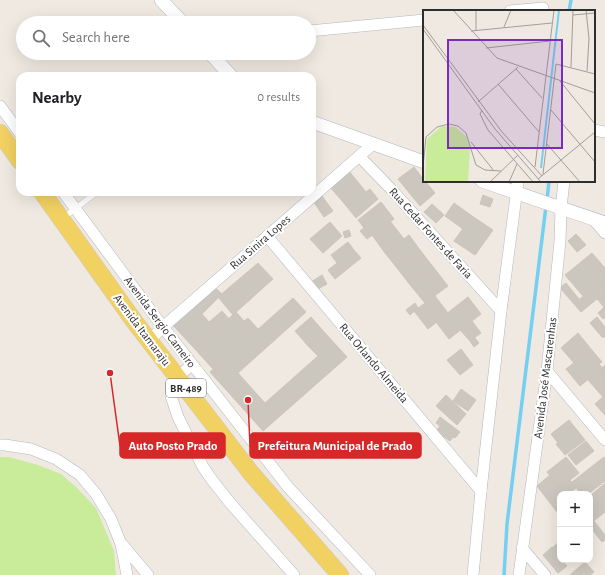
<!DOCTYPE html>
<meta charset="utf-8">
<style>
body{margin:0;font-family:"Alegreya Sans",sans-serif;background:#f2f2f2;color:#202124}
.controls{position:absolute;right:12px;bottom:12px;display:grid;overflow:hidden;border-radius:8px;box-shadow:0 4px 16px #0002}
.controls button{width:36px;height:36px;display:grid;place-items:center;padding:0;border:0;border-bottom:1px solid #e0e0e0;background:#fff;color:#202124;font:20px sans-serif}
.list{margin:0;padding:0;list-style:none}
h2{display:flex;justify-content:space-between;align-items:center;height:52px;margin:0;padding:0 16px;font-size:17px}
h2 small{font-size:13px;font-weight:400;color:#757577}
.icon{flex:none;width:22px;height:22px;fill:none;stroke:currentColor;stroke-width:2;stroke-linecap:round;stroke-linejoin:round}
.map{position:relative;flex:none;width:605px;height:575px;overflow:hidden}
.search{position:absolute;background:#fff;box-shadow:0 4px 16px #0002;left:16px;top:16px;width:300px;height:44px;display:flex;align-items:center;gap:10px;box-sizing:border-box;padding:0 14px;border-radius:22px;color:#757577;font-size:15px}
.panel{position:absolute;background:#fff;box-shadow:0 4px 16px #0002;left:16px;top:72px;width:300px;height:124px;border-radius:12px}
.map>svg:first-child{display:block}
.pitch{fill:#c9ec9a}
.lines{fill:none;stroke-linecap:round;stroke-linejoin:round}
.stream{stroke:#75cff0;stroke-width:3.5}
.building{fill:#cbc7bf;stroke:#cbc5ba}
.service-casing{stroke:#b4b7c1;stroke-width:6}
.minor-casing{stroke:#b4b7c1;stroke-width:12}
.tertiary-casing{stroke:#b4b7c1;stroke-width:14}
.primary-casing{stroke:#c9c9c9;stroke-width:18}
.service{stroke:#fff;stroke-width:5.5}
.minor{stroke:#fff;stroke-width:11}
.tertiary{stroke:#fff;stroke-width:13}
.primary{stroke:#f2d163;stroke-width:17}
.labels{text-anchor:middle;dominant-baseline:central;stroke-width:4;stroke-linejoin:round;paint-order:stroke}
.shield{fill:#fff;stroke:#6d6d6d;stroke-width:1}
.shield-label{font-size:11px;font-weight:bold;fill:#2e2e2e}
.street-label{font-size:12px;fill:#2e2e2e;stroke:#fff}
.inset-river{fill:none;stroke:#75cff0;stroke-width:2}
.inset-road{fill:none;stroke:#a29e99;stroke-width:1}
.view{fill:#7b2cbf;fill-opacity:0.15;stroke:#7b2cbf;stroke-width:2}
.inset-edge{fill:none;stroke:#2e2e2e;stroke-width:2}
.leader{fill:none;stroke:#d62828;stroke-width:1.5}
.callout-dot{fill:#d62828;stroke:#fff;stroke-width:1.5}
.callout{fill:#d62828;stroke:#d62828;stroke-width:1.5}
.callout-label{font-size:13px;text-anchor:middle;font-weight:bold;fill:#fff}
</style>
<div class="map">
<svg width="605" height="575" viewBox="0 0 605 575">
<rect width="100%" height="100%" fill="#efe9e1"/>
<polygon class="pitch" points="0,457 9,457 38,465 61,474 77,488 96,508 114,551 116,575 0,575"/>
<g class="lines">
<g class="stream">
<polyline points="569,11 571,0"/>
<polyline points="547,200 549,181"/>
<polyline points="504,575 507,524 546,206"/>
</g>
</g>
<g class="building">
<polygon points="414,167 424,180 424,181 425,181 435,193 420,206 398,179"/>
<polygon points="348,170 362,187 343,202 329,186"/>
<polygon points="362,187 366,192 370,189 378,199 356,218 343,202"/>
<polygon points="319,192 333,211 324,217 311,198"/>
<polygon points="483,195 493,199 490,207 480,204"/>
<polygon points="381,202 394,219 367,239 360,231 364,228 358,220"/>
<polygon points="454,203 472,216 463,229 445,216"/>
<polygon points="432,204 444,215 436,223 424,212"/>
<polygon points="472,216 493,230 475,255 454,241"/>
<polygon points="390,221 404,239 385,253 372,235"/>
<polygon points="330,222 342,236 323,253 310,239"/>
<polygon points="349,230 351,236 345,238 343,232"/>
<polygon points="576,234 586,245 577,252 568,241"/>
<polygon points="409,235 420,250 397,268 385,253"/>
<polygon points="348,242 354,250 337,263 331,255"/>
<polygon points="354,250 361,258 335,279 328,270"/>
<polygon points="420,250 434,268 411,286 397,268"/>
<polygon points="592,253 605,268 605,278 583,296 565,275"/>
<polygon points="258,263 273,279 233,315 218,297"/>
<polygon points="434,268 448,286 425,303 411,286"/>
<polygon points="322,275 327,284 316,290 311,282"/>
<polygon points="605,278 605,307 604,307 597,299 581,312 574,304"/>
<polygon points="210,283 222,294 204,312 192,299"/>
<polygon points="566,283 579,299 574,304 560,288"/>
<polygon points="435,296 448,313 428,329 414,311"/>
<polygon points="468,297 481,314 449,339 436,322"/>
<polygon points="293,298 306,312 238,373 265,403 318,356 309,347 325,333 347,357 263,431 210,372"/>
<polygon points="192,299 204,312 180,333 168,320"/>
<polygon points="415,303 418,308 410,315 406,310"/>
<polygon points="604,307 605,307 605,318 603,319 598,313"/>
<polygon points="222,311 229,319 195,349 180,333 202,314 209,322"/>
<polygon points="236,312 244,321 248,318 258,329 213,369 195,349"/>
<polygon points="311,317 325,333 309,347 295,331"/>
<polygon points="597,317 605,327 605,336 603,338 590,323"/>
<polygon points="472,321 481,333 470,341 460,330"/>
<polygon points="578,333 591,349 574,363 561,348"/>
<polygon points="475,338 479,343 474,347 470,341"/>
<polygon points="461,349 473,365 460,375 447,360"/>
<polygon points="591,349 602,362 599,364 602,368 580,386 566,369"/>
<polygon points="605,365 605,395 603,397 588,380"/>
<polygon points="461,389 476,400 468,411 453,401"/>
<polygon points="446,395 466,414 457,425 436,406"/>
<polygon points="605,395 605,415 595,404"/>
<polygon points="440,417 460,432 455,438 453,437 450,441 436,431 440,426 436,423"/>
<polygon points="569,420 585,440 565,455 556,444 558,443 551,434"/>
<polygon points="586,441 594,451 576,465 568,455"/>
<polygon points="566,457 579,473 560,488 547,472"/>
<polygon points="604,457 605,459 605,481 588,494 581,494 572,482"/>
<polygon points="550,475 564,494 560,494 560,516 537,486"/>
<polygon points="570,480 576,488 568,494 564,494 560,488"/>
<polygon points="605,483 605,512 591,523 590,521 590,496"/>
<polygon points="594,521 605,535 605,540 602,542 590,527 590,524"/>
<polygon points="560,541 560,557 552,548"/>
<polygon points="552,547 560,557 560,560 562,560 567,566 558,573 543,555"/>
<polygon points="585,562 594,572 590,575 570,575"/>
</g>
<g class="lines">
<defs>
<polyline id="service" points="63,218 97,192"/>
<g id="minor">
<polyline points="510,11 543,8"/>
<polyline points="309,31 424,20"/>
<polyline points="0,106 20,133"/>
<polyline points="594,130 605,132"/>
<polyline points="359,156 391,189 501,311"/>
<polyline points="63,192 163,327 288,487 370,575"/>
<polyline points="593,219 605,233"/>
<polyline points="267,236 481,491"/>
<polyline points="149,341 163,327 373,144"/>
<polyline points="192,365 177,377 172,383 171,389 171,396 178,417 203,467 212,480 231,504 294,575"/>
<polyline points="547,371 605,440"/>
<polyline points="0,445 5,445 31,449 56,459 80,475 96,494 111,519 121,544 127,575"/>
<polyline points="122,544 148,575"/>
<polyline points="522,548 545,575"/>
<polyline points="473,575 481,491 501,311 518,181"/>
<polyline points="519,575 547,371 560,241 561,208 564,181"/>
</g>
<g id="tertiary">
<polyline points="161,0 183,23"/>
<polyline points="210,53 231,76"/>
<polyline points="312,122 424,162"/>
<polyline points="482,181 605,223"/>
</g>
<g id="primary">
<polyline points="0,133 20,161"/>
<polyline points="42,192 134,321 251,473 340,575"/>
</g>
</defs>
<use href="#service" class="service-casing"/>
<use href="#minor" class="minor-casing"/>
<use href="#tertiary" class="tertiary-casing"/>
<use href="#primary" class="primary-casing"/>
<use href="#service" class="service"/>
<use href="#minor" class="minor"/>
<use href="#tertiary" class="tertiary"/>
<use href="#primary" class="primary"/>
</g>
<g class="labels">
<rect class="shield" x="166" y="379" width="40" height="18" rx="3"/>
<g class="shield-label">
<text x="186" y="388">BR-489</text>
</g>
<g class="street-label">
<text transform="translate(431 233) rotate(48)">Rua Cedar Fontes de Faria</text>
<text transform="translate(260 242) rotate(-41)">Rua Sinira Lopes</text>
<text transform="translate(160 322) rotate(53)">Avenida Sergio Cameiro</text>
<text transform="translate(142 330) rotate(53)">Avenida Itamaraju</text>
<text transform="translate(374 363) rotate(50)">Rua Orlando Almeida</text>
<text transform="translate(545 378) rotate(-83)">Avenida José Mascarenhas</text>
</g>
</g>
<g transform="translate(423 10)">
<rect width="172" height="172" fill="#efe9e1"/>
<path d="M19 116 32 117 43 126 47 138 45 171H2L4 129Z" fill="#c9ec9a"/>
<path class="inset-river" d="M118 158 136 0"/>
<path class="inset-road" d="M30 0 74 48 172 83M163 0 166 29 164 61M150 5 172 3M0 15 79 122 119 166M81 17 88 0M0 19 72 119 118 172M53 20V0M48 21 129 13M63 38 127 31M148 57 150 0M93 59 119 88M137 71 172 114M75 74 116 122M55 92 95 57M59 100 57 104 65 120 110 172M128 100 172 152M48 132 71 161M123 133 157 172M0 157 3 127 14 117 26 114 35 116 43 123 53 155 62 160 78 161M112 157 131 0M120 164 133 54 172 64M115 169 172 122M67 172 95 145M86 172 94 154"/>
<path class="view" d="M25 30H139V138H25Z"/>
<rect width="172" height="172" class="inset-edge"/>
</g>
<path class="leader" d="M110 373L120 446M248 400L250 446"/>
<g class="callout-dot">
<circle cx="110" cy="373" r="4"/>
<circle cx="248" cy="400" r="4"/>
</g>
<g class="callout">
<rect x="120" y="433" width="105" height="25" rx="4"/>
<rect x="250" y="433" width="171" height="25" rx="4"/>
</g>
<g class="callout-label">
<text x="173" y="450">Auto Posto Prado</text>
<text x="335" y="450">Prefeitura Municipal de Prado</text>
</g>
</svg>
<div class="controls">
<button>+</button>
<button>−</button>
</div>
<div class="search"><svg class="icon" aria-label="search" viewBox="0 0 24 24"><circle cx="10" cy="10" r="6"/><path d="M15 15l6 6"/></svg>Search here</div>
<section class="panel">
<h2>Nearby<small>0 results</small></h2>
<ul class="list">
</ul>
</section>
</div>
